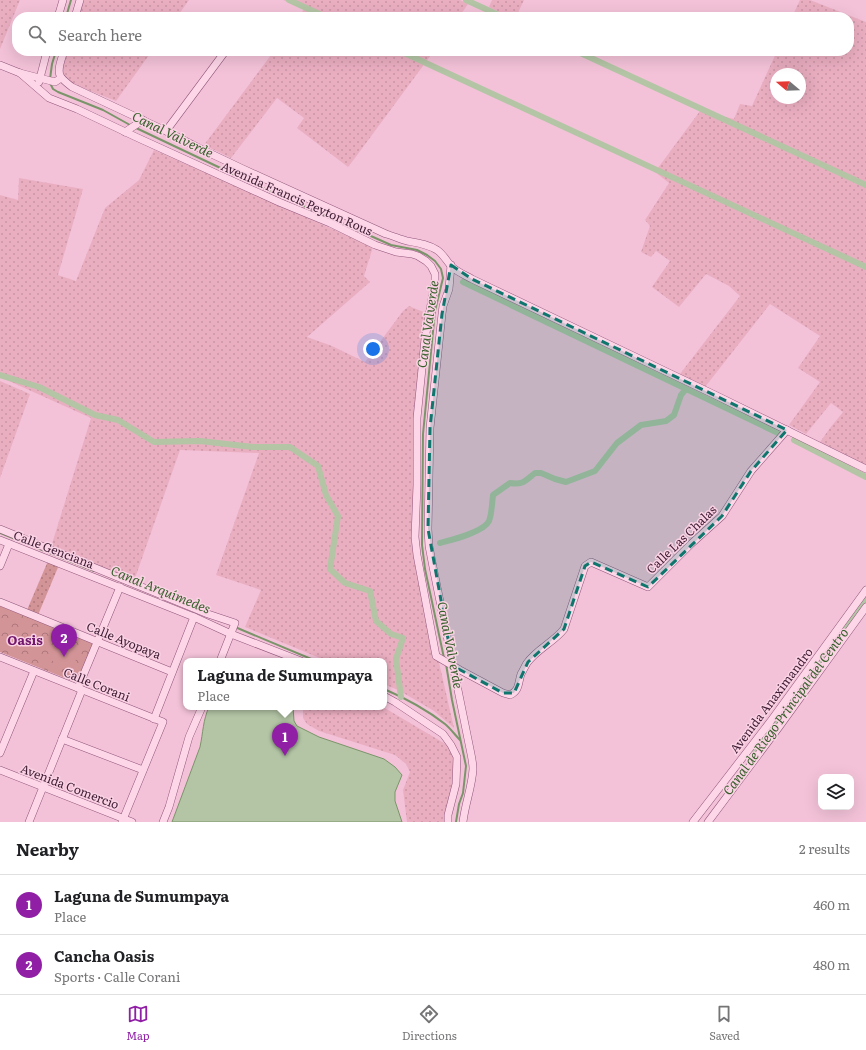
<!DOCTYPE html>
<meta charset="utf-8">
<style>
body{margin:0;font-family:Literata,serif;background:#f2f2f2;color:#202124}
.controls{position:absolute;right:12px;bottom:12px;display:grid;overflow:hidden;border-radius:8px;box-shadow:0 4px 16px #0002}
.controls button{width:36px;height:36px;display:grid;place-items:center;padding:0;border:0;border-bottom:1px solid #e0e0e0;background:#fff;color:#202124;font:20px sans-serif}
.compass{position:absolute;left:770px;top:68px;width:36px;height:36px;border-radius:50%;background:#fff;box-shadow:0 4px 16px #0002;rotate:289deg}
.you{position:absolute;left:373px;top:349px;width:14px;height:14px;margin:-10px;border:3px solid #fff;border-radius:50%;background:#1a73e8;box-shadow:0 0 0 6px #1a73e833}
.badge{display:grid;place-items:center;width:26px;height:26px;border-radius:50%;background:#901fa6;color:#fff;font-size:13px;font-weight:700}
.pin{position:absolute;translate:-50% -33px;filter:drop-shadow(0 1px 2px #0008)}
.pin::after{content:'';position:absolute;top:21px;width:14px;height:12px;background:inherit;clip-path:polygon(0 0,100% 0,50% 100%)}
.popup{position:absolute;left:183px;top:658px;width:204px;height:52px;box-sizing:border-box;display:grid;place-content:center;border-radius:8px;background:#fff;filter:drop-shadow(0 1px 3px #0005);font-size:13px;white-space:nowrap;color:#757577}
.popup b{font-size:15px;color:#202124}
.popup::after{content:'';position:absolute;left:50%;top:100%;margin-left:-8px;border:8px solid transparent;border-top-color:#fff}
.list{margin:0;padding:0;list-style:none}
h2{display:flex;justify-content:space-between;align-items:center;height:52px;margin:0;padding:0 16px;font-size:17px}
h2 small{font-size:13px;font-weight:400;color:#757577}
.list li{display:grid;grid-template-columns:26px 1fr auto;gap:12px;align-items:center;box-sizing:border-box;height:60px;padding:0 16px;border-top:1px solid #e0e0e0}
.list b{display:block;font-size:15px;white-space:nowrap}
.list p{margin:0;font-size:13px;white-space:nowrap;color:#757577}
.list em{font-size:13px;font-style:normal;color:#757577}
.icon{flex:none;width:22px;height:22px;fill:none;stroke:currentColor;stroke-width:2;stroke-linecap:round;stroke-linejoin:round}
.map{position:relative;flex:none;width:866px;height:822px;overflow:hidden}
.search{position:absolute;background:#fff;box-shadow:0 4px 16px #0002;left:12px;right:12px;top:12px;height:44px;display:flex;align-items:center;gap:10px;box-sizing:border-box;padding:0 14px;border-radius:16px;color:#757577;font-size:15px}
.sheet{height:172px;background:#fff}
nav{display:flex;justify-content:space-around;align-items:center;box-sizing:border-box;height:56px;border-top:1px solid #e0e0e0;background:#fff;font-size:11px;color:#757577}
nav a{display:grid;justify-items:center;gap:2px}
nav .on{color:#901fa6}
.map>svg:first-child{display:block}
.farmland{fill:url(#farmland-dots);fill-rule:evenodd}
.grass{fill:url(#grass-dots)}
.forest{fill:url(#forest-crowns)}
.pitch{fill:#d39497}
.water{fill:#b3c5a5;stroke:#7b956a}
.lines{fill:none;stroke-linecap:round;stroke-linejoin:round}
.stream{stroke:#7b956a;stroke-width:2}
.canal{stroke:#b3c5a5;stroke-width:6}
.minor-casing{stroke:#90567a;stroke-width:8}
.minor{stroke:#fdd6e8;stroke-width:7}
.marked{fill:#0f766e;fill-opacity:0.2;stroke:#0f766e;stroke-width:3;stroke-dasharray:8 5;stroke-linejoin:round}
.labels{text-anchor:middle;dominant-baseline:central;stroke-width:3;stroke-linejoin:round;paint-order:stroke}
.street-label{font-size:12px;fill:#3e1c33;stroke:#fad2e4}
.water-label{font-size:13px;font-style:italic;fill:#365f2a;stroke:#fad2e4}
.neighbourhood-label{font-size:13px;font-weight:bold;fill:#70166b;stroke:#fad2e4}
</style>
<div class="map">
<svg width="866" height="822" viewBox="0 0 866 822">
<defs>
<pattern id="farmland-dots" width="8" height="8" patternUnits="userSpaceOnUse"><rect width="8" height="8" fill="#eaaec1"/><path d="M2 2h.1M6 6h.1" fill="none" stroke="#ca95a6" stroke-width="1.8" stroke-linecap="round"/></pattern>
<pattern id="grass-dots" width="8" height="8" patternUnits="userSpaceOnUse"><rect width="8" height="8" fill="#d39497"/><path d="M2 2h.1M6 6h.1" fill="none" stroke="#ad787c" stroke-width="1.8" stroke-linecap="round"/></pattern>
<pattern id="forest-crowns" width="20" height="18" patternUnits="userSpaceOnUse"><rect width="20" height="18" fill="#d39497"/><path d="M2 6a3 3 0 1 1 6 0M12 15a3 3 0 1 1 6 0" fill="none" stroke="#ad787c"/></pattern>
</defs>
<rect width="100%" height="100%" fill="#f3c2d8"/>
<g class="farmland">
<polygon points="0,0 20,0 0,49"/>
<polygon points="83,0 189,0 177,17 78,17"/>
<polygon points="283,0 460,0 468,4 459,17 299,17 304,9"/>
<polygon points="492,0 524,0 516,17 509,17 489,7"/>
<path d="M800 0H810L866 22V465L820 442 830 428 843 412 831 403 806 434 789 425 820 382 798 368 820 336 770 304 705 387 680 374 740 296 729 286 706 274 679 307 652 287 670 261 656 251 651 257 641 252 650 226 645 220 669 183 655 172 700 111 734 119 740 104 752 106 777 51H849V17H792ZM776 74H800V98H776Z"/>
<polygon points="68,51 152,51 116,101 67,82 61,73"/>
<polygon points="274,51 434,51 355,158 348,167 297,128 304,118 277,98 231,158 204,145"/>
<polygon points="154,150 373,247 364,276 370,282 307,337 332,346 365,362 403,311 409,306 426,313 413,420 413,506 411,540 454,728 434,711 400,691 384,684 384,661 327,661 245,627 261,590 216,575 259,453 180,450 134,581 51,547 91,418 0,377 0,195 18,200 19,178 83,189 58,275 76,281 105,208 139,180"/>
<polygon points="0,381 30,394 0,478"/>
<polygon points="303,707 383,707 449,746 454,757 454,783 446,822 407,822 403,790 410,772 406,764 395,755 319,731 307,724 303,718"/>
</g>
<polygon class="grass" points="48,561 59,565 38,615 27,610"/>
<polygon class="forest" points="0,606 90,641 92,644 92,648 78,680 75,682 0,652"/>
<polygon class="pitch" points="56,645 78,655 72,669 50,660"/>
<path class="water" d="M209 707H293L294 721 297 726 319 737 384 759 395 767 402 775 395 792V801L402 822H172L200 747C203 733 203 720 209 707Z"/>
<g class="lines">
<g class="stream">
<polyline points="66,17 71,0"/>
<polyline points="50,79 52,64 56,51"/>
<polyline points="50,83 53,89 58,92 103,110 130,125"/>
<polyline points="134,127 250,182 391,245 417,250 427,255 435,261 441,269 443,278 435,311 423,434 422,545 425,569 444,658"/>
<polyline points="0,533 94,571"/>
<polyline points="235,627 316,661"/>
<polyline points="446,664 452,700 466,766 463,793 459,804 456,822"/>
<path d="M384 689C405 698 427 710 445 724 451 729 455 735 460 740"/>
</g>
<g class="canal">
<polyline points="289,0 326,17"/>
<polyline points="466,0 503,17"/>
<polyline points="400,51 866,267"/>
<polyline points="576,51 866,185"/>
<polyline points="463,282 778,433"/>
<polyline points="0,375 39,387 95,415 118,420 154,442 200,441 253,447 290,447 318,466 326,495 338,516 330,569 345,583 370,591 376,621 391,634 403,638 396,659 401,697"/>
<polyline points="794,440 866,477"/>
<path d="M440 543C451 540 484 532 489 521 492 513 492 503 493 495L510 483C523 485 525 481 535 473H541L555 479 566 482 595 471 617 443 641 425 666 421 674 415 681 395 686 389"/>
<polyline points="754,754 866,600"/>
</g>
<defs>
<g id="minor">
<polyline points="58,17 63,0"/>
<polyline points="75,17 80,0"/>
<path d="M64 51C62 58 56 71 61 77 64 81 68 84 72 87L166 131 201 149 241 168 386 234C393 236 400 239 407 241 418 243 427 244 437 250 443 254 446 260 451 266 457 272 465 275 472 279L713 394 866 469"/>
<polyline points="0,65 20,73 55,82 61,78"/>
<path d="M20 73 49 98 77 109 136 137 279 202 330 223 375 245 396 252 412 254 418 256 426 261 431 266 435 274V281L425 339 417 418V485L415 537 417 555 436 656 460 670 503 693 510 695C520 690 518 683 521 674 523 671 525 666 527 663 537 649 554 642 564 629L585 566 591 562 648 587 691 544 722 516 751 471 787 430"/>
<polyline points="39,82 47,51"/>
<polyline points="166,131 224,53"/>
<polyline points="125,132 143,120"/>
<path d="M451 265 449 289 443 306 442 314 430 428 428 529 429 546 433 567 471 754C472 759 473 764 473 769 472 787 465 804 463 822"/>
<polyline points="0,529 208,614 235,623 220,661"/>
<polyline points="0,540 194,617 231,634 301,661"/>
<polyline points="0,566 9,544"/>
<polyline points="0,602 172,672"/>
<polyline points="0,657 163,722 122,822"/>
<polyline points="78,688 120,587"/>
<polyline points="384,696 395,702 443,734 451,745 457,757 456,784 448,815 448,822"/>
<polyline points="154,719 194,617"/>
<polyline points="62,739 143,770"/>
<polyline points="0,753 34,671"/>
<polyline points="0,770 132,822"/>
<polyline points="29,822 82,690"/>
<polyline points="163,822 169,807 189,737 202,707"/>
<polyline points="693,822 770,722 866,590"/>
<polyline points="708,822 779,727 866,607"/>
</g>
</defs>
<use href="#minor" class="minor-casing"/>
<use href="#minor" class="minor"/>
</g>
<path class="marked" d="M451 265 472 279 787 430 751 471 722 516 648 587 591 562 585 566 564 629 528 662 514 693H503L453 666 428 529 430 428 442 314Z"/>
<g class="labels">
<g class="street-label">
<text transform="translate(297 198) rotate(24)">Avenida Francis Peyton Rous</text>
<text transform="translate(681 539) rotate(-44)">Calle Las Chalas</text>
<text transform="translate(54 549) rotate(21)">Calle Genciana</text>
<text transform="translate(124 640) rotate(22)">Calle Ayopaya</text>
<text transform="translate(97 684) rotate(22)">Calle Corani</text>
<text transform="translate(771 700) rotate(-53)">Avenida Anaximandro</text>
<text transform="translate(70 786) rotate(21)">Avenida Comercio</text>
</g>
<g class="water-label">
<text transform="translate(173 134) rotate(26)">Canal Valverde</text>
<text transform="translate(427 324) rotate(-82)">Canal Valverde</text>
<text transform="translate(161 589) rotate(22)">Canal Arquímedes</text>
<text transform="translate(451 645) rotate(79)">Canal Valverde</text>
<text transform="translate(785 711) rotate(-54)">Canal de Riego Principal del Centro</text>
</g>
<g class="neighbourhood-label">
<text x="25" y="639">Oasis</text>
</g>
</g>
</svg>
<div class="controls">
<button><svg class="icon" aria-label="layers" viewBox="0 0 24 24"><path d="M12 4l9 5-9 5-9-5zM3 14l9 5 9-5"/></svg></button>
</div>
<svg class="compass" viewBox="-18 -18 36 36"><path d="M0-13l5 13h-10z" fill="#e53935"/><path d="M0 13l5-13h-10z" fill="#757577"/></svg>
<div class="you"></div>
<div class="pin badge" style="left:285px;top:756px">1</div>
<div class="popup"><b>Laguna de Sumumpaya</b>Place</div>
<div class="pin badge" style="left:64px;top:657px">2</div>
<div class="search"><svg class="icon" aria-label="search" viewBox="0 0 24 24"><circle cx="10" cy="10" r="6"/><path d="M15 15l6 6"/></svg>Search here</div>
</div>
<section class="sheet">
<h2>Nearby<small>2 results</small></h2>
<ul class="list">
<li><span class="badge">1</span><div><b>Laguna de Sumumpaya</b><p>Place</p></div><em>460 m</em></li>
<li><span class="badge">2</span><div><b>Cancha Oasis</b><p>Sports · Calle Corani</p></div><em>480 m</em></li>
</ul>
</section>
<nav>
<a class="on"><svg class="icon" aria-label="map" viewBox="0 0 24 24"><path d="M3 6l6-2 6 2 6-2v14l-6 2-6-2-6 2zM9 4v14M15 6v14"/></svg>Map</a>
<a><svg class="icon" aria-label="directions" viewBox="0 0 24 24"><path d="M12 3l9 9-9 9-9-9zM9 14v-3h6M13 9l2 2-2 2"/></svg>Directions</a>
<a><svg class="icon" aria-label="saved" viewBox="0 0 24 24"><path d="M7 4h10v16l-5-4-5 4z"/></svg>Saved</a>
</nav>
